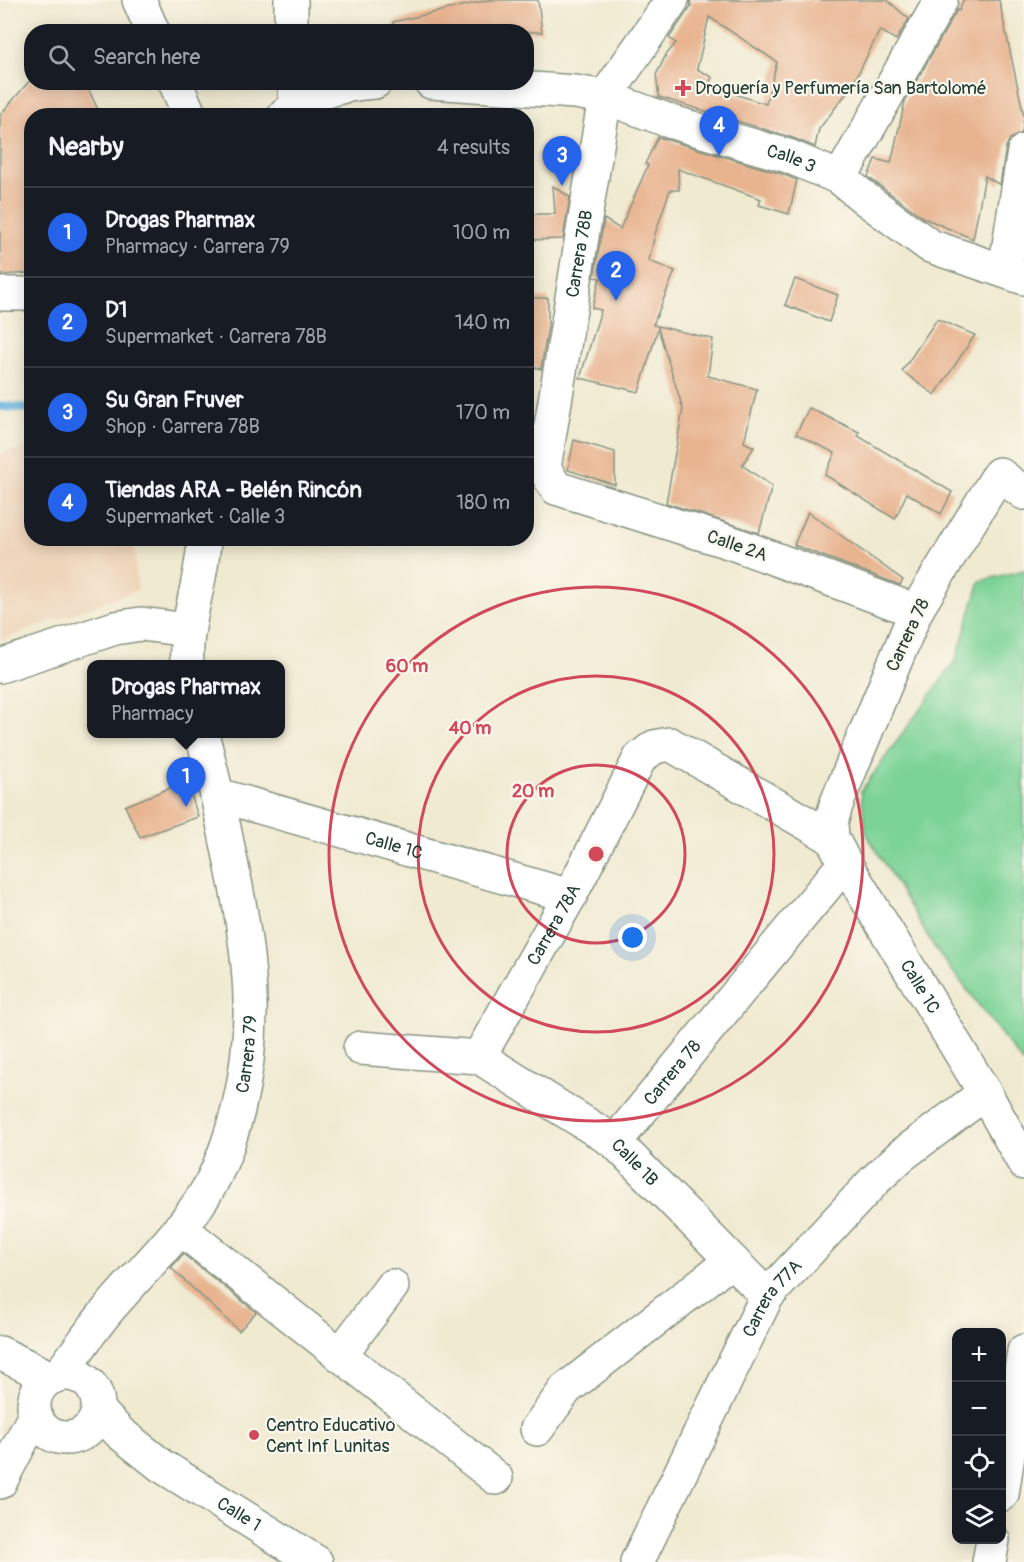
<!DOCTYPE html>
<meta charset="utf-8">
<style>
body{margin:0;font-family:Pangolin,sans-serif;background:#242831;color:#f1f3f6}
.controls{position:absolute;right:18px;bottom:18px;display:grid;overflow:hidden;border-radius:12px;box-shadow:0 3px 15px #0003}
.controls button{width:54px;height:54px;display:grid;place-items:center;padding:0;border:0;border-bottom:2px solid #363941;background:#171b24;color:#f1f3f6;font:30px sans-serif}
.you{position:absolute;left:633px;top:938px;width:21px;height:21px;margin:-15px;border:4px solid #fff;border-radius:50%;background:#1a73e8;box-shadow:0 0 0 9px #1a73e833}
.badge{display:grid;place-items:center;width:39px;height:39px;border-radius:50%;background:#2563eb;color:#fff;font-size:20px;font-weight:700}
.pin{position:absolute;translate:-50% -50px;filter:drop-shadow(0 2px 3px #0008)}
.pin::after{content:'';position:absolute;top:32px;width:21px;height:18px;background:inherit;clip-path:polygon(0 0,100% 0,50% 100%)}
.popup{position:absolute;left:87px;top:660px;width:198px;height:78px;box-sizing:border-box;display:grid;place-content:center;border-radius:12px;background:#171b24;filter:drop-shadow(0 2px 4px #0005);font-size:20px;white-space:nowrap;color:#9ea1a6}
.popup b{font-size:22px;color:#f1f3f6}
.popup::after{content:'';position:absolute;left:50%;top:100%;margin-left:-12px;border:12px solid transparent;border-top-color:#171b24}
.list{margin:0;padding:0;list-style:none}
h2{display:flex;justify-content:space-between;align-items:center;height:78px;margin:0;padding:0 24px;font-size:26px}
h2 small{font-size:20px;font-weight:400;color:#9ea1a6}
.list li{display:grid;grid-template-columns:39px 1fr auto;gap:18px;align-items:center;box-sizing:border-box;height:90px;padding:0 24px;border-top:2px solid #363941}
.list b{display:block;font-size:22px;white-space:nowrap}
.list p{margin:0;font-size:20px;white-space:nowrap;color:#9ea1a6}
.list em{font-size:20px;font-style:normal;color:#9ea1a6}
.icon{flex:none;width:33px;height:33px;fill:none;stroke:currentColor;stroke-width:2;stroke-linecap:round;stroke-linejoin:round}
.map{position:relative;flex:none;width:1024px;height:1562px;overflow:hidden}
.search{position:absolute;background:#171b24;box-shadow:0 3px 15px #0003;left:24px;top:24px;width:510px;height:66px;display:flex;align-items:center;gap:15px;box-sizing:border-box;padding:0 21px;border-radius:24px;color:#9ea1a6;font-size:22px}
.panel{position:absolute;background:#171b24;box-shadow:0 3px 15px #0003;left:24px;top:108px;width:510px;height:438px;border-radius:24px}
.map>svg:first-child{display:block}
.built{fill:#efd6bb}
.green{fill:#7bd397;stroke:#4d8866;stroke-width:1.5}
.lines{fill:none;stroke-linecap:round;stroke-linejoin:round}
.stream{stroke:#60b2db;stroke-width:9}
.building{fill:#e8b490;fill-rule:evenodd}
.minor-casing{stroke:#889482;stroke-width:36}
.major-casing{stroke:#889482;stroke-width:36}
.minor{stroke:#fff;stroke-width:33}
.major{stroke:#fff;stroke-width:33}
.ring{fill:none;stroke:#d1495b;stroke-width:3}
.poi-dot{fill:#d1495b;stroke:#fbf7ec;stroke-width:2}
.labels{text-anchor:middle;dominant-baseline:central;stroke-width:4.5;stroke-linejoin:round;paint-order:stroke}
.poi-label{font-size:18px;fill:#1f3d34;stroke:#fbf7ec;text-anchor:start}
.street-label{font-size:18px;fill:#1f3d34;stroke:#fbf7ec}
.centre{fill:#d1495b;stroke:#fbf7ec;stroke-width:3}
.ring-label{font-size:18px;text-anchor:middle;font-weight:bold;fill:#d1495b;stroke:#fbf7ec;stroke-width:4.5;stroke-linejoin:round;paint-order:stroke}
</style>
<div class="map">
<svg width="1024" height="1562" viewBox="0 0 1024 1562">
<rect width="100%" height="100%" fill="#fbf7ec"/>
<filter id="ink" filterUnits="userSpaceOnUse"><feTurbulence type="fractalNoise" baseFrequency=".0167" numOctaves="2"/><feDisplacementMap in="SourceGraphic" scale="12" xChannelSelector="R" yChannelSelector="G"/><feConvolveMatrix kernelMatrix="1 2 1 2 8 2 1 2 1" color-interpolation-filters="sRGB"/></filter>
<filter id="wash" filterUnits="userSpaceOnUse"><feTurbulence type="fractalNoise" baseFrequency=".008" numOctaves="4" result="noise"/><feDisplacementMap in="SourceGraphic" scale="24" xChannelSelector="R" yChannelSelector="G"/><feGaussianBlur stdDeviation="1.35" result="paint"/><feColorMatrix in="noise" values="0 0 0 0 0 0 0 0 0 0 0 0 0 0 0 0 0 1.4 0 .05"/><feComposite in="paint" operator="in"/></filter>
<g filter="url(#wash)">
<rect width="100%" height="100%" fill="#f0ead1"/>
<polygon class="built" points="31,446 32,538 133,539 138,590 0,640 0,454"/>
<polygon class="green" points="1024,570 1024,1064 935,948 866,833 861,791 956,660 980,581"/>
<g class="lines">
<polyline class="stream" points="0,406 32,409"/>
</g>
<g id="blocks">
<g class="building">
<polygon points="488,0 538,0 542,32 394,32 393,22"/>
<path d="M690 0H887L909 19 896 40 880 30 852 86 819 129 815 147 793 138 659 97 656 75 666 55 676 43 669 38 691 6ZM709 17 777 62 766 104 709 86 712 77 697 69Z"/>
<polygon points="963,0 999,0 1024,116 1022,133 1010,139 1006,147 1000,185 985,176 973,239 924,218 868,177 875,159 891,163 905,101 957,10 959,11"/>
<polygon points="32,78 32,82 85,82 101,116 32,116 32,273 0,275 0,115"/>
<polygon points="658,137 782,174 797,180 789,214 759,205 761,199 678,169 679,190 670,190 655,234 649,261 675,271 653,325 713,339 708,376 757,389 744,442 754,447 742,465 772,486 759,533 666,503 683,409 658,328 639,392 580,378 601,310 592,308 600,278 594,277 604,219 620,229 648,165 645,164"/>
<polygon points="553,186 570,197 563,239 526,240 526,214 555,214"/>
<polygon points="795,279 838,295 829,322 785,305"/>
<polygon points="526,298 548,298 548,326 541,369 526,365"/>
<polygon points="937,319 975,335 935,395 902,371"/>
<polygon points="809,408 859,432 858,436 952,492 941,514 907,493 895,519 825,475 835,453 796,434"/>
<polygon points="574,440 615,452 615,485 568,470"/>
<polygon points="808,512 903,580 900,585 794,545"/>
<polygon points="187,781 198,817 140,837 125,806"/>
<polygon points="183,1254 256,1312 239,1331 171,1268"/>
</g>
</g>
</g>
<g filter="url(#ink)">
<use href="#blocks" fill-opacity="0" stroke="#889482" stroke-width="1.5"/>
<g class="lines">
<defs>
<g id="minor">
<polyline points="139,0 153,32"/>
<polyline points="291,32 291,0"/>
<polyline points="175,82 190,116"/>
<polyline points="294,82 297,105"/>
<polyline points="840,178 941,0"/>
<polyline points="1005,270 1024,151"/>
<polyline points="0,294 32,294"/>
<path id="s1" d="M1024 493 999 474 916 611 853 763 836 805 831 823 832 838 845 863 985 1093 1024 1163"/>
<path id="s2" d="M916 611 732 543 556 488 544 468 605 97 672 122 788 156 840 178 867 200 930 246 1024 278"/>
<polyline points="0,666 115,628 141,624 188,630"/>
<path id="s3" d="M218 795 570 896"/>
<path id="s4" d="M360 1048 479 1057 615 1142 767 1296"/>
<path id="s5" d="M479 1057 570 896 640 758 654 747 670 744 832 838"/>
<path id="s6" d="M615 1142 845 863"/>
<polyline points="180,1228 496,1478"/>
<polyline points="0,1353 51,1378"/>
<polyline points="340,1355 392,1286"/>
<polyline points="537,1429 566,1389 731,1261"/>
<polyline points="1002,1494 1024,1351"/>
<path id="s7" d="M637 1562 767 1296 875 1180 902 1155 985 1093"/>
<polyline points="989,1562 993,1540"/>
</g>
<g id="major">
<polyline points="431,82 575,92 605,97 672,0"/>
<path d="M284 116C312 93 339 84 375 82"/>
<path d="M187 664C184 621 203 581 204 538"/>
<circle cx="66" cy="1406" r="32"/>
<path id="s8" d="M59 1375C78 1351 94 1325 114 1303 145 1267 180 1234 205 1194 221 1168 230 1140 238 1110 259 1024 250 952 232 867 223 822 214 778 202 734"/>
<path id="s9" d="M98 1410 120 1433 162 1466 316 1562"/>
<polyline points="0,1482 35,1415"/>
</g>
</defs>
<use href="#minor" class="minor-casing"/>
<use href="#major" class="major-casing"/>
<use href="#minor" class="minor"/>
<use href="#major" class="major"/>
</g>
</g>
<g class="ring">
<circle cx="596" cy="854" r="89"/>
<circle cx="596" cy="854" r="178"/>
<circle cx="596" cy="854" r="267"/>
</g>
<g class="poi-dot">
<path d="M680 79h6v6h6v6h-6v6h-6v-6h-6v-6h6z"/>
<circle cx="254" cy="1435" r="6"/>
</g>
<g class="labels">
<g class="poi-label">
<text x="695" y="88">Droguería y Perfumería San Bartolomé</text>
<text x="266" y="1425">Centro Educativo<tspan x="266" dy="21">Cent Inf Lunitas</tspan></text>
</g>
<g class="street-label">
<text stroke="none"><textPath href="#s2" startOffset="976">Calle 3</textPath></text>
<text stroke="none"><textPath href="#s2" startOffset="621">Carrera 78B</textPath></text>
<text transform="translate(737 546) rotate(19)">Calle 2A</text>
<text transform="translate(908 635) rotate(-65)">Carrera 78</text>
<text stroke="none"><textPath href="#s3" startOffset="183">Calle 1C</textPath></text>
<text stroke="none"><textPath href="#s5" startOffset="152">Carrera 78A</textPath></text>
<text stroke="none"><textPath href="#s1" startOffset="608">Calle 1C</textPath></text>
<text stroke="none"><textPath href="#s8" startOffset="380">Carrera 79</textPath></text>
<text stroke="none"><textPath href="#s6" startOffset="90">Carrera 78</textPath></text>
<text stroke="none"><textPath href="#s4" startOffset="308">Calle 1B</textPath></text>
<text stroke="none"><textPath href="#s7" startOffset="297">Carrera 77A</textPath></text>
<text stroke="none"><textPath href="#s9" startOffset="176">Calle 1</textPath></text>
</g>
</g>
<circle cx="596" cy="854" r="9" class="centre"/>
<g class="ring-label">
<text x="407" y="672">60 m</text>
<text x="470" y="734">40 m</text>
<text x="533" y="797">20 m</text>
</g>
</svg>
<div class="controls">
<button>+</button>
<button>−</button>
<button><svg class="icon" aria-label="locate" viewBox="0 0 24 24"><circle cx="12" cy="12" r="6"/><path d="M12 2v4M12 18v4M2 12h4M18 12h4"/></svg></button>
<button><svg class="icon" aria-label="layers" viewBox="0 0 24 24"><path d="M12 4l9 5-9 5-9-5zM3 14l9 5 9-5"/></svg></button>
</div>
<div class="you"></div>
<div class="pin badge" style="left:186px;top:807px">1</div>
<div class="popup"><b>Drogas Pharmax</b>Pharmacy</div>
<div class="pin badge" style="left:616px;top:301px">2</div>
<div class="pin badge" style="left:562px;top:186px">3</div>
<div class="pin badge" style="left:719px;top:156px">4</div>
<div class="search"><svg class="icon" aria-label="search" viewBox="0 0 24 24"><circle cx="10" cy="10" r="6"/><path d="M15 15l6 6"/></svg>Search here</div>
<section class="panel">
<h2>Nearby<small>4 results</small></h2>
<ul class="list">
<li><span class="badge">1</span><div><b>Drogas Pharmax</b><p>Pharmacy · Carrera 79</p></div><em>100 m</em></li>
<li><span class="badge">2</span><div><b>D1</b><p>Supermarket · Carrera 78B</p></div><em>140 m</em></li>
<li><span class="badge">3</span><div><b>Su Gran Fruver</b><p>Shop · Carrera 78B</p></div><em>170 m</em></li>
<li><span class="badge">4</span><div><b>Tiendas ARA - Belén Rincón</b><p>Supermarket · Calle 3</p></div><em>180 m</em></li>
</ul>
</section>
</div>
